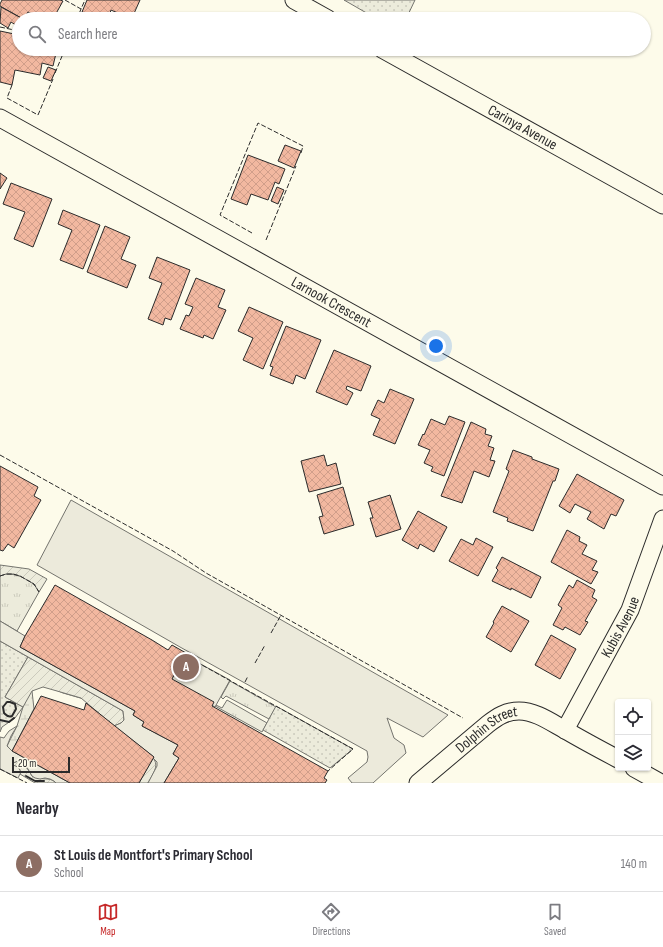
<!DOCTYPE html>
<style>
body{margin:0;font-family:"Sofia Sans Condensed",sans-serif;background:#f2f2f3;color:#2b2b33}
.controls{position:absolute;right:12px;bottom:12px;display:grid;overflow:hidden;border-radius:4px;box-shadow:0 1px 3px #0004}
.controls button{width:36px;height:36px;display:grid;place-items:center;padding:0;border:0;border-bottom:1px solid #e1e1e2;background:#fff;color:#2b2b33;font:20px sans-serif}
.scale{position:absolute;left:12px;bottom:10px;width:58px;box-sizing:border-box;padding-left:4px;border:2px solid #2b2b2b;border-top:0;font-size:11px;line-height:14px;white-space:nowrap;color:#2b2b2b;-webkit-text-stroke:3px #fdfbea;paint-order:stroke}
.you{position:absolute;left:436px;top:346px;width:14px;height:14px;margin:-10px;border:3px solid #fff;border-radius:50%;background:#1a73e8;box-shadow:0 0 0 6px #1a73e833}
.badge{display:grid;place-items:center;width:26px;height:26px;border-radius:50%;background:#c62828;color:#fff;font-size:13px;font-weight:700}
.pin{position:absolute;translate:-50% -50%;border:2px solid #fff;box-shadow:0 1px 4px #0006}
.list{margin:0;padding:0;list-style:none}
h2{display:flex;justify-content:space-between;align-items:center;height:52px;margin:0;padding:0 16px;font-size:17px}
h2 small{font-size:13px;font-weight:400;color:#7c7c81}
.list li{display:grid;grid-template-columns:26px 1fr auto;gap:12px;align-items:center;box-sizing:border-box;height:56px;padding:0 16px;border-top:1px solid #e1e1e2}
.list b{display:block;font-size:15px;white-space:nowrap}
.list p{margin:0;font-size:13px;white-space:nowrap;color:#7c7c81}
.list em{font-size:13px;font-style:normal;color:#7c7c81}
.icon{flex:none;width:22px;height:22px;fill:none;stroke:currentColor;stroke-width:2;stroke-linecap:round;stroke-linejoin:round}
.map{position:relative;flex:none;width:663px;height:783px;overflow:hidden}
.search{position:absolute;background:#fff;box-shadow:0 1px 3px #0004;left:12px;right:12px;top:12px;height:44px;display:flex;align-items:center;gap:10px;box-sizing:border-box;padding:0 14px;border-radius:22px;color:#7c7c81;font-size:15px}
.sheet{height:108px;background:#fff}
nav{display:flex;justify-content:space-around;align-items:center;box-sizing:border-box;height:56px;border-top:1px solid #e1e1e2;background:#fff;font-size:11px;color:#7c7c81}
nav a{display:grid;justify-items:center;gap:2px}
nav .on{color:#c62828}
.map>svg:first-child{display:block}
.grass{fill:url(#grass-tufts);stroke:#74746e}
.wetland{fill:url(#wetland-marsh);stroke:#74746e}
.park{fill:url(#park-dots);stroke:#74746e}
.garden{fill:url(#garden-furrows);stroke:#74746e}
.parking{fill:#eceadb;stroke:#74746e}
.building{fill:url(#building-cross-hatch);stroke:#2b2b2b}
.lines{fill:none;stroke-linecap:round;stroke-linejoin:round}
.street-casing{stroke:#2b2b2b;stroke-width:19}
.street{stroke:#fdfbea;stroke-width:17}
.fence{stroke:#2b2b2b;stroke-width:1;stroke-dasharray:5 2;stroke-linecap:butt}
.wall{stroke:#2b2b2b;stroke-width:2}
.labels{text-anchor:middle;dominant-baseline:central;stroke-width:3;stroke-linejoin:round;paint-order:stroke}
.street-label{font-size:15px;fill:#2b2b2b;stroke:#fdfbea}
</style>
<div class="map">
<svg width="663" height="783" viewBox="0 0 663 783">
<defs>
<pattern id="grass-tufts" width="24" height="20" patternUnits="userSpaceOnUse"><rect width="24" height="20" fill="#ecebdb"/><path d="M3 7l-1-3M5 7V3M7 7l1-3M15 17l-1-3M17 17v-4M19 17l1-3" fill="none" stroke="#cbcabc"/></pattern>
<pattern id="wetland-marsh" width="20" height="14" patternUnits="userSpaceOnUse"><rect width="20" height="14" fill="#ecebdb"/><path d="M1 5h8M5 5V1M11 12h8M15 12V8" fill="none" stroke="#cbcabc"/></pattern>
<pattern id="park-dots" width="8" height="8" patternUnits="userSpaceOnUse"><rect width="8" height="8" fill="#ecebdb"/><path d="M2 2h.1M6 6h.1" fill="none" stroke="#cbcabc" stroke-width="1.8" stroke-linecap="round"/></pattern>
<pattern id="garden-furrows" width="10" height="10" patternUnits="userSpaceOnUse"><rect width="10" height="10" fill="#ecebdb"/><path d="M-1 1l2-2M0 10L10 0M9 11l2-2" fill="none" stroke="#cbcabc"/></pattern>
<pattern id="building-cross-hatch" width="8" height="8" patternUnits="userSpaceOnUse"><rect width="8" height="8" fill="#f2b8a0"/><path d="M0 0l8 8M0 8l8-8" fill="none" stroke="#d09e8a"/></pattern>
</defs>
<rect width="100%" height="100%" fill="#fdfbea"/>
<g class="grass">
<path d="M6 574C16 574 26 577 33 584 36 586 37 589 39 592L17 631 0 621V576Z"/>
<polygon points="230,681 276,707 269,719 226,696 223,699 221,697"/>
<polygon points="227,700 267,723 262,732 215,706 216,705 222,708"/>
</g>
<polygon class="wetland" points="33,676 91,701 63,693 38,682 32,691 34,709 12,751 7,746 17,726 23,707 25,688"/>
<g class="park">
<polygon points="344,0 415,0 406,19 377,19"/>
<polygon points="0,641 28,657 5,697 23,707 15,718 2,727 0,732"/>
<polygon points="276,706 353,749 330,768 263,730"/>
</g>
<g class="garden">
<polygon points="0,565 29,569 47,579 39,592 34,584 20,576 13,574 6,574 0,576"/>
<polygon points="28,657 123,711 124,720 121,723 114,726 81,698 57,691 43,687 32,691 23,707 5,697"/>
<path d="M153 758C160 766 152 775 148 783H139Z"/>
<path d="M18 761C25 765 28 769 32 776 34 777 37 778 39 778 46 780 50 777 56 783H35L20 774 21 772 17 767 13 765V763Z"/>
</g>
<g class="parking">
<polygon points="71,500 213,581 448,715 423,737 387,718 394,738 404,745 406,753 373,783 352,783 348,778 367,762 368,757 367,751 180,647 37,565"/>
<polygon points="0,621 25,636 20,647 135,711 133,715 144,722 142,726 178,745 173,754 179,758 164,783 148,783 157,766 157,762 153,758 154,757 114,726 121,723 124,720 123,711 0,641"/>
<polygon points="184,655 230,680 215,707 170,682"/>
<polygon points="17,726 11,736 7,746 12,751 70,783 56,783 54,781 50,779 45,778 40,779 35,778 32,776 28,769 24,764 18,761 13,763 13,765 18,767 21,772 18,778 0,769 0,737 4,738 6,735 9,731"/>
</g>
<g class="building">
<polygon points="2,0 60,0 63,1 53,19 42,19 28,12 24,19 23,19 0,6 0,4"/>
<polygon points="87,0 140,0 132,18 122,13 122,15 111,10 108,19 100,19 89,15 86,19 80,19 83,12 82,12"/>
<polygon points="1,7 23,19 19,19 19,27 11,22 8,28 0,23"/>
<polygon points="0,31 19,35 19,49 57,49 53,66 42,63 40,75 15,70 12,85 0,82"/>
<polygon points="48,67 56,70 51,81 43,78"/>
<polygon points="285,145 301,151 294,168 278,161"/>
<polygon points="248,155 285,169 279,184 275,182 268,200 251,194 247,205 231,199"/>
<polygon points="0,173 7,178 0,189"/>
<polygon points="11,183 52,199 33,247 14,239 25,212 3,204"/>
<polygon points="277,187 284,190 278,204 271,201"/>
<polygon points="63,210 100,225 83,269 60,260 72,230 58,224"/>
<polygon points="105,226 130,237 121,259 136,265 127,288 87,272"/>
<polygon points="157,257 190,270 171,320 165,318 163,325 148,319 162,283 149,278"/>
<polygon points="196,278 225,290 218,307 226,310 213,339 204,335 203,338 180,329 186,315 189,316 193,307 185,304"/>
<polygon points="249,307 283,322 263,369 243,360 253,338 238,331"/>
<polygon points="286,326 321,340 305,379 296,375 293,384 270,375 273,367 270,366"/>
<polygon points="334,350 371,366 361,391 347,386 346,389 353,393 347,405 316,392"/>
<polygon points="390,389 414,399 395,444 373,435 380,419 371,415 378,400 384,403"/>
<polygon points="449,416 465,422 444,476 431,471 433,467 424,463 430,450 418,445 423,434 424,435 431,419 445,425"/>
<polygon points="471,422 486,429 485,434 492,436 488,446 494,448 490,460 495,461 489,477 474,471 462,503 441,496"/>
<polygon points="513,450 532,457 532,459 559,469 555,481 553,481 533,531 507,521 508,518 493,512 509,471 506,469"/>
<polygon points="324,455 327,466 336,463 341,484 309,492 301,461"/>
<polygon points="0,466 38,487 34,496 41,500 14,548 8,544 3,551 0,550"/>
<polygon points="577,474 624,500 616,516 611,514 604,529 587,519 591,512 575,504 570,513 559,506"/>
<polygon points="343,487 354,525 324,534 319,517 323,516 317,495"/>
<polygon points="390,495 401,529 376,537 370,518 373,518 368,502"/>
<polygon points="418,511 447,527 434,552 420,544 418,549 402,540"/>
<polygon points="567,530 580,537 579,541 587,545 582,554 597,561 592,570 598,572 591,584 551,562"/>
<polygon points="476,538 493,547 478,576 449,561 461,539 473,545"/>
<polygon points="502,557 541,577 531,598 511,588 511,590 492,581 498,570 496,568"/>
<polygon points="577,580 595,590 592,597 597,600 585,621 588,622 580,635 565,627 563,630 553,625 562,608 558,605 569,585 573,588"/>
<polygon points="55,585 152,640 168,650 172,645 186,653 172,679 214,702 212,706 328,771 324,778 327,780 325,783 164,783 179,758 173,754 178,745 142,726 144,722 133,715 135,711 20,647 25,636"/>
<polygon points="502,606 529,621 511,652 486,637 494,623 493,622"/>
<polygon points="551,635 576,649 560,679 535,665"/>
<polygon points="41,696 84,710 86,703 154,757 139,783 70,783 12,751"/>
</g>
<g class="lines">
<defs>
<g id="street">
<polyline points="294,0 328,19"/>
<path id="s1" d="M382 49 663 205"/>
<path id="s2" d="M0 118 663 486"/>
<path id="s3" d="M565 730 630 610 663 519"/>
<polyline points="634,768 661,783"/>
<path id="s4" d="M418 783 488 724C497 717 506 711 519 711 536 711 552 723 567 731 584 741 601 750 618 759"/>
</g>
</defs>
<use href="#street" class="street-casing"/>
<use href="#street" class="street"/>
<g class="fence">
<polyline points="65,0 81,9 85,0"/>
<polyline points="77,19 81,9"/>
<polyline points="0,27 19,31"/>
<polyline points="55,73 65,49"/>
<polyline points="12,85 7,98 38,115 53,79"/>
<polyline points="252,233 220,215 258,123 303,146 301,153"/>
<polyline points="266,240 296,166"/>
<polyline points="0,455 173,551 206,573 463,718"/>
<polyline points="0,576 6,574 13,574 20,576 34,584 39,592"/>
<polyline points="271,633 281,615"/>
<polyline points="184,655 353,749 328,771"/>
<polyline points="255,663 265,645"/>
<polyline points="245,682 248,676"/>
<polyline points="0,769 27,783"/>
</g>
<g class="wall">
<path d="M7 702H10L15 704 16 709 12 716C8 718 6 715 4 713L3 707Z"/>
<polyline points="0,720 9,722 14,718"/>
<polyline points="26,776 35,781 44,781"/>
</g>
</g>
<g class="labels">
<g class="street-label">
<text stroke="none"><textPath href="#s1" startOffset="161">Carinya Avenue</textPath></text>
<text stroke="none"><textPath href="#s2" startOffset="379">Larnook Crescent</textPath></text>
<text stroke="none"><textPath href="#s3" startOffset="117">Kubis Avenue</textPath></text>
<text stroke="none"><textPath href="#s4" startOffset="88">Dolphin Street</textPath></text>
</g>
</g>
</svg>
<div class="controls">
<button><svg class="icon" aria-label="locate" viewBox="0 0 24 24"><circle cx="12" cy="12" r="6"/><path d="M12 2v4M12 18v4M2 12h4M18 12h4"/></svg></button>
<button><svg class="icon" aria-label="layers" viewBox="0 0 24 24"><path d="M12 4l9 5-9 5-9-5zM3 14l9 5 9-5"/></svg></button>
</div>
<div class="scale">20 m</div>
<div class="you"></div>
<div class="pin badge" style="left:186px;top:667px;background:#8d6e63">A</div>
<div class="search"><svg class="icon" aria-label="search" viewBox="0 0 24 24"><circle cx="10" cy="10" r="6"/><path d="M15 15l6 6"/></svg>Search here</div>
</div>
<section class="sheet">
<h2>Nearby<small></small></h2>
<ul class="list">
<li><span class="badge" style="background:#8d6e63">A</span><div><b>St Louis de Montfort's Primary School</b><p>School</p></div><em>140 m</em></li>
</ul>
</section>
<nav>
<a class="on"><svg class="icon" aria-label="map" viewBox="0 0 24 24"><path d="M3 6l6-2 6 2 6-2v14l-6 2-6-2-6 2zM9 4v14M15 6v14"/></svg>Map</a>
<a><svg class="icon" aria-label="directions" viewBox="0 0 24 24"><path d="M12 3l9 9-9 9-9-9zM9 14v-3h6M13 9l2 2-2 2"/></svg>Directions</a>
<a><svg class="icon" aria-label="saved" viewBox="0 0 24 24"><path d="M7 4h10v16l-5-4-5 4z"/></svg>Saved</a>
</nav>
